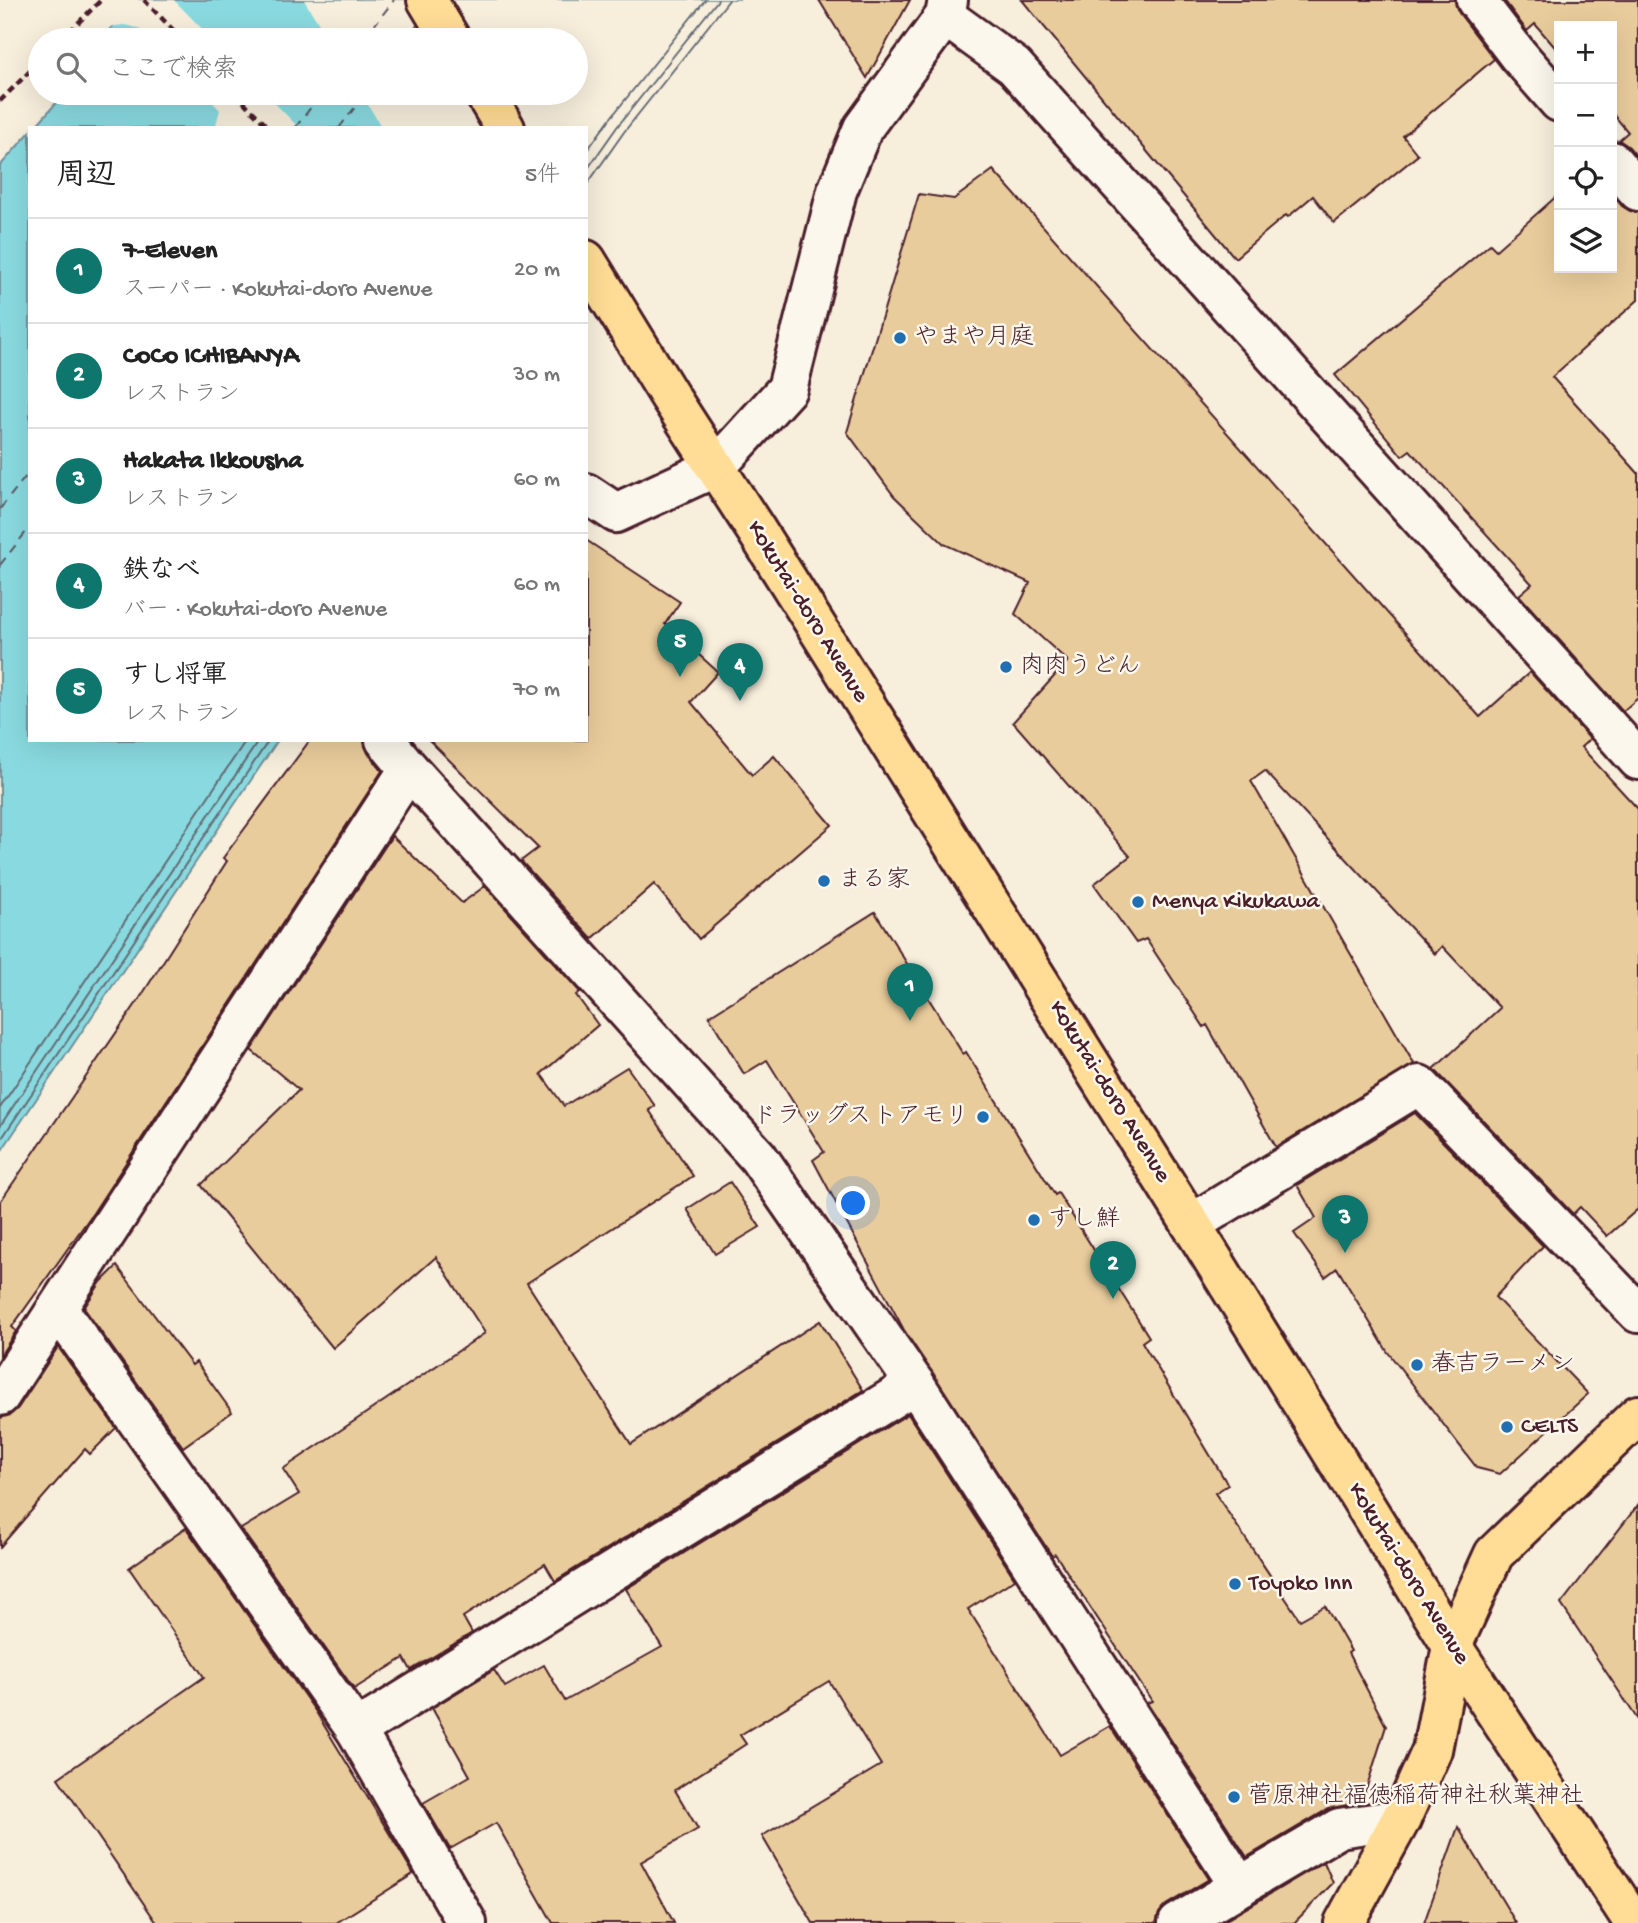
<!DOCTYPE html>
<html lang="ja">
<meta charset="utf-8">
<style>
body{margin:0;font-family:"Gochi Hand","Klee One",sans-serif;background:#f2f2f2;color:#222}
.controls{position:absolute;right:21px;top:21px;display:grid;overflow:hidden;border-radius:0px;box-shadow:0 7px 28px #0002}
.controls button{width:63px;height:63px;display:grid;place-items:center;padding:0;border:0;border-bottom:2px solid #e0e0e0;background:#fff;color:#222;font:35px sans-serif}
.you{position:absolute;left:854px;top:1204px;width:24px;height:24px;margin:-18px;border:5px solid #fff;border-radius:50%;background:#1a73e8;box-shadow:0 0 0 10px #1a73e833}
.badge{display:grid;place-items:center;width:46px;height:46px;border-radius:50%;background:#0f766e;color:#fff;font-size:23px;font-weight:700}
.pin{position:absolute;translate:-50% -58px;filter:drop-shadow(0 2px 4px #0008)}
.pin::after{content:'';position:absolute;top:37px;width:24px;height:21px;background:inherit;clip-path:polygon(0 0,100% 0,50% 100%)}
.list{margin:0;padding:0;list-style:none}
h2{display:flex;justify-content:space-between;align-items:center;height:91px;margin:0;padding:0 28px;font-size:30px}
h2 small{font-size:23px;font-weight:400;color:#767676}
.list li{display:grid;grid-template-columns:46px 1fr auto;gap:21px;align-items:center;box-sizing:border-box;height:105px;padding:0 28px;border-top:2px solid #e0e0e0}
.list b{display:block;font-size:26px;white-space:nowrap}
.list p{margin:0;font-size:23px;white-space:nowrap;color:#767676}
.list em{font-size:23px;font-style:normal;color:#767676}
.icon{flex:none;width:38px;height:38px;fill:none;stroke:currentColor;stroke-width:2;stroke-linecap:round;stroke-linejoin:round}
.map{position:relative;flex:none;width:1638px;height:1923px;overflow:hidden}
.search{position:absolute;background:#fff;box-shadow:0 7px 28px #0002;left:28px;top:28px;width:560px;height:77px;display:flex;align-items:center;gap:18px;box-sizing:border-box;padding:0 24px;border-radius:38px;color:#767676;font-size:26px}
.panel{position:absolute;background:#fff;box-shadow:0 7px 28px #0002;left:28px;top:126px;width:560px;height:616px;border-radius:0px}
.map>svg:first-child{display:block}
.water{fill:#89dae0;stroke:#708f98;stroke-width:2}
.pier{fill:#f7eedc}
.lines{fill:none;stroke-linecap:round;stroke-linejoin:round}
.shore{stroke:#636a73;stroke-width:2}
.ferry{stroke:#5d5761;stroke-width:2;stroke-dasharray:9 7;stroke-linecap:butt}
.building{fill:#e9cc9c;stroke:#4a1f2b;stroke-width:2}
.minor-casing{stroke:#4a1f2b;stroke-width:44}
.major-casing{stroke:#4a1f2b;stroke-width:44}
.highway-casing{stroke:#4a1f2b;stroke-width:44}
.path{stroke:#4a1f2b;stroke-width:4.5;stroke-dasharray:7 5;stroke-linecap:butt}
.minor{stroke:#fbf7ec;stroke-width:38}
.major{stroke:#ffdd96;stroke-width:38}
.highway{stroke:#ffdd96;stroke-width:38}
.poi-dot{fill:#1f6fb2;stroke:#fbf7ec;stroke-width:2.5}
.labels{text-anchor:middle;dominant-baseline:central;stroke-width:5;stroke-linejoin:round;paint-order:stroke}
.poi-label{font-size:24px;fill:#4a1f2b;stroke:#fbf7ec;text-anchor:start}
.street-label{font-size:24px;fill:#4a1f2b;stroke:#fbf7ec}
</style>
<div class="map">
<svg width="1638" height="1923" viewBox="0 0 1638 1923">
<rect width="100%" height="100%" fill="#f7eedc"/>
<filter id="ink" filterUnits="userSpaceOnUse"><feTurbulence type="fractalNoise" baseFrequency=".0143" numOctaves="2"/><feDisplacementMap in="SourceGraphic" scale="14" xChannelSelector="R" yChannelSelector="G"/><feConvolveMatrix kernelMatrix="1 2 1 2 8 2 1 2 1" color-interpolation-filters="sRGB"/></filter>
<g filter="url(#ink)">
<g class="water">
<polygon points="139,0 738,0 586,128 34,128 65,93 576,93 576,40 102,40 106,33"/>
<polygon points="30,132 30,740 278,740 0,1153 0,166"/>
</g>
<g class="pier">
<polygon points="134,0 174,0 213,40 153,40 138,28 124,25 107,27"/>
<polygon points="304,0 742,0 632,139 587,201 586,128 382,128 361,93 576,93 576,40 329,40"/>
<polygon points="204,93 265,93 299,128 215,128 220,110"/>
</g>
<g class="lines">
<g class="shore">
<polyline points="586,152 609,120 705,0"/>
<polyline points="586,171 617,127 718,0"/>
<polyline points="586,186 624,132 729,0"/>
<polyline points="0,1108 246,740"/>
<polyline points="0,1126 259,740"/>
<polyline points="0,1141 269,740"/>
</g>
<g class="ferry">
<polyline points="363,40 394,0"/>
<polyline points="406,40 418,24"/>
<polyline points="295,128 322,93"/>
<polyline points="339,128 366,93"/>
<polyline points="0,509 30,471"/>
<polyline points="0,565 30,527"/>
</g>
</g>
<g class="building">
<polygon points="819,0 910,0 867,78"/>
<polygon points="1022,0 1455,0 1459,13 1494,59 1403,136 1418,155 1334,223 1313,196 1288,217 1286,215 1235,258"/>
<polygon points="1504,0 1638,0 1638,158 1629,147 1619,140 1628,132 1612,113 1612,26 1559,26 1559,52 1535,24 1527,31"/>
<polygon points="993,170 1480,717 1530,672 1590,739 1581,747 1638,809 1638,1209 1607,1236 1580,1207 1573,1214 1434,1069 1500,1008 1442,946 1435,954 1265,771 1251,781 1414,1064 1276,1147 1207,1025 1204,1027 1146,939 1136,943 1094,884 1130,856 1013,722 1068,661 1015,614 1030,583 944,544 894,496 847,432 919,194 954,199"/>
<polygon points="1559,194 1559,268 1612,268 1612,194 1622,206 1630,211 1638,212 1638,300 1552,377 1638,473 1638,698 1623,711 1519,595 1532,584 1410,450 1402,456 1335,375 1490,244 1496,250"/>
<polygon points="586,540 680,602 665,624 718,672 691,702 752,775 774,756 832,825 699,939 654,884 592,939 521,861 538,848 429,740 586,740"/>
<polygon points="310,740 364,740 368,753 382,771 93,1213 12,1327 16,1331 0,1356 0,1202 140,998 227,861 223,858"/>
<polygon points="392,836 462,903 485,886 580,992 576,995 598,1025 541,1074 564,1106 627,1067 655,1106 649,1110 693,1176 527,1283 631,1444 820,1321 863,1390 555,1581 545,1564 463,1617 472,1633 411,1670 404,1658 354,1689 241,1529 299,1494 283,1469 485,1333 436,1257 333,1348 201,1185 299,1090 251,1050"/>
<polygon points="875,912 963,1054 966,1052 1055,1195 1058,1193 1149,1337 1142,1342 1228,1485 1215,1493 1300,1620 1325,1606 1351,1651 1348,1653 1386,1726 1362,1802 1328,1809 1247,1857 1147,1703 1152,1701 1055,1554 1052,1556 904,1330 813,1160 824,1152 767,1060 744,1074 709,1016"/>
<polygon points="1415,1113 1543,1246 1495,1297 1588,1394 1500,1474 1477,1468 1387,1351 1337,1268 1325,1277 1294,1233 1316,1218 1297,1185"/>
<polygon points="730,1182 760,1227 715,1254 687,1209"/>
<polygon points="117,1266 192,1365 196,1362 232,1412 183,1447 84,1308 101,1282"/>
<polygon points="58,1347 116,1428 90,1454 85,1449 0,1547 0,1418 10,1415 18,1408"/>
<polygon points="908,1414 1015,1579 968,1609 1060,1755 1110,1726 1209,1879 1166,1905 1159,1913 1156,1923 813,1923 762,1836 881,1765 829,1681 740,1735 746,1744 675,1790 698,1829 641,1862 674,1923 553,1923 496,1823 450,1849 423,1803 470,1776 432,1708 494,1670 505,1687 544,1665 565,1701 662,1647 626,1589"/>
<polygon points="1638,1505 1638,1720 1561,1604"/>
<polygon points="186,1528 316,1712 412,1871 413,1874 336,1923 157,1923 58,1778 204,1677 129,1568"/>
<polygon points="1458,1827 1516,1923 1424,1923"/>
<polygon points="1324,1862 1333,1883 1294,1923 1221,1923"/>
</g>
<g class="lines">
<defs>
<g id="minor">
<polyline points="1476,0 1518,55 1559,102"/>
<polyline points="945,16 1014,66 1638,760"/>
<polyline points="1612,161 1638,191"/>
<polyline points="586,493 616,513 716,467 787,389 837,191 863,128 945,16 948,0"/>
<polyline points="409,769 758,1157 915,1384 1240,1887"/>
<polyline points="1191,1224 1419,1085 1638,1313"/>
<polyline points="58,1309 356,1730 467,1923"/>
<polyline points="0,1396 409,769 385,740"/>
<polyline points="356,1730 915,1384"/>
<polyline points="1178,1923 1339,1828 1401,1819"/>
</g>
<polyline id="major" points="1344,1923 1401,1819 1432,1750 1452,1646 1494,1554 1638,1415"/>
<g id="highway">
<polyline points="427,0 451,40"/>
<polyline points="484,93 505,128"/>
<polyline points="586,260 670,397 756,530 1191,1224 1452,1646 1634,1923"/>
</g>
</defs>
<use href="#minor" class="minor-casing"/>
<use href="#major" class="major-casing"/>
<use href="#highway" class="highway-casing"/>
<g class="path">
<polyline points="144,0 183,40"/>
<polyline points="61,40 101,0"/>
<polyline points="235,93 269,128"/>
<polyline points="0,101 40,61"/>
</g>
<use href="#minor" class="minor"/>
<use href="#major" class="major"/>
<use href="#highway" class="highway"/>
</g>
</g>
<g class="poi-dot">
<circle cx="900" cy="338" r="7"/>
<circle cx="1006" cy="667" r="7"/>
<circle cx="824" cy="881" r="7"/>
<circle cx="1138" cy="902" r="7"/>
<circle cx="983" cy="1117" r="7"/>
<circle cx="1034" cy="1220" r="7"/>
<circle cx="1417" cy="1365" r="7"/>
<circle cx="1507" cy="1427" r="7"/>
<circle cx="1235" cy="1584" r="7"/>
<circle cx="1234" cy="1797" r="7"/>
</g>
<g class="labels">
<g class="poi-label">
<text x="914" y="338">やまや月庭</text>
<text x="1020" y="667">肉肉うどん</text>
<text x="838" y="881">まる家</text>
<text x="1152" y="902">Menya Kikukawa</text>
<text x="969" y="1117" text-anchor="end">ドラッグストアモリ</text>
<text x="1048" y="1220">すし鮮</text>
<text x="1431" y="1365">春吉ラーメン</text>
<text x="1521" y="1427">CELTS</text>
<text x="1249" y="1584">Toyoko Inn</text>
<text x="1248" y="1797">菅原神社福徳稲荷神社秋葉神社</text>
</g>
<g class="street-label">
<text transform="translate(807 612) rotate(58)">Kokutai-doro Avenue</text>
<text transform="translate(1109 1092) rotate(58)">Kokutai-doro Avenue</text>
<text transform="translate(1408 1574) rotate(58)">Kokutai-doro Avenue</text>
</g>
</g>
</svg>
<div class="controls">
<button>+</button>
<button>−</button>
<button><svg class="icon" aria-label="locate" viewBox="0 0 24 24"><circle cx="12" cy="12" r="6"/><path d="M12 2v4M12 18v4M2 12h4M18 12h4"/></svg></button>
<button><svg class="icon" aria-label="layers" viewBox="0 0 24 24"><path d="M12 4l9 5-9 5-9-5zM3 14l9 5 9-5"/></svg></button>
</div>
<div class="you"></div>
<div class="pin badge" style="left:910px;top:1021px">1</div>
<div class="pin badge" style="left:1113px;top:1299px">2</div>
<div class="pin badge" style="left:1345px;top:1253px">3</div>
<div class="pin badge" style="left:740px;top:701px">4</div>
<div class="pin badge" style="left:680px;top:677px">5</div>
<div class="search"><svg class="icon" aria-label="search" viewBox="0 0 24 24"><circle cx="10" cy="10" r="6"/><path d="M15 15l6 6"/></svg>ここで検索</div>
<section class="panel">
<h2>周辺<small>5件</small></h2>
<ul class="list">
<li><span class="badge">1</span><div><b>7-Eleven</b><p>スーパー · Kokutai-doro Avenue</p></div><em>20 m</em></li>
<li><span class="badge">2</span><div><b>CoCo ICHIBANYA</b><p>レストラン</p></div><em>30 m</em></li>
<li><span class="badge">3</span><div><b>Hakata Ikkousha</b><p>レストラン</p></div><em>60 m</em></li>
<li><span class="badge">4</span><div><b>鉄なべ</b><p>バー · Kokutai-doro Avenue</p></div><em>60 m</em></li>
<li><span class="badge">5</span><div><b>すし将軍</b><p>レストラン</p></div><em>70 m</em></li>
</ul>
</section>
</div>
